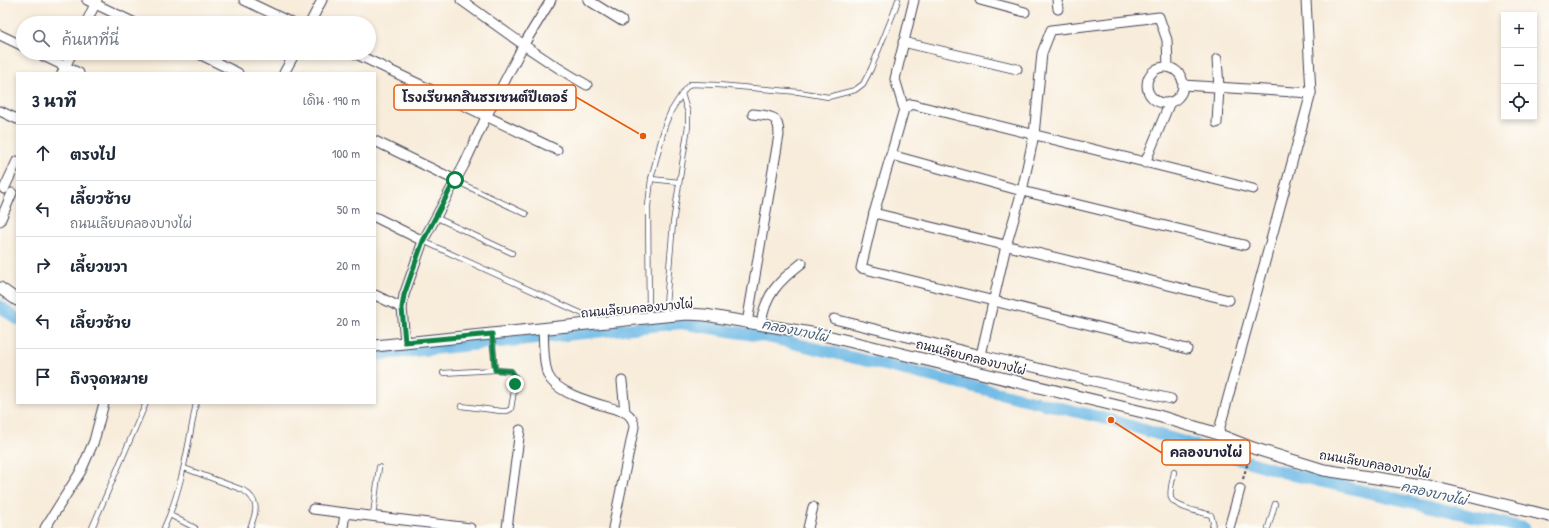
<!DOCTYPE html>
<html lang="th">
<meta charset="utf-8">
<style>
body{margin:0;font-family:"Patrick Hand","Playpen Sans Thai",sans-serif;background:#f2f2f3;color:#1f2937}
.controls{position:absolute;right:12px;top:12px;display:grid;overflow:hidden;border-radius:0px;box-shadow:0 2px 6px #0003}
.controls button{width:36px;height:36px;display:grid;place-items:center;padding:0;border:0;border-bottom:1px solid #e0e1e3;background:#fff;color:#1f2937;font:20px sans-serif}
.stop{position:absolute;width:12px;height:12px;margin:-9px;border:3px solid #0b8043;border-radius:50%;background:#fff}
.stop.end{background:#0b8043;border-color:#fff;box-shadow:0 1px 4px #0008}
.list{margin:0;padding:0;list-style:none}
h2{display:flex;justify-content:space-between;align-items:center;height:52px;margin:0;padding:0 16px;font-size:17px}
h2 small{font-size:13px;font-weight:400;color:#747a83}
.list li{display:grid;grid-template-columns:26px 1fr auto;gap:12px;align-items:center;box-sizing:border-box;height:56px;padding:0 16px;border-top:1px solid #e0e1e3}
.list b{display:block;font-size:15px;white-space:nowrap}
.list p{margin:0;font-size:13px;white-space:nowrap;color:#747a83}
.list em{font-size:13px;font-style:normal;color:#747a83}
.icon{flex:none;width:22px;height:22px;fill:none;stroke:currentColor;stroke-width:2;stroke-linecap:round;stroke-linejoin:round}
.map{position:relative;flex:none;width:1549px;height:528px;overflow:hidden}
.search{position:absolute;background:#fff;box-shadow:0 2px 6px #0003;left:16px;top:16px;width:360px;height:44px;display:flex;align-items:center;gap:10px;box-sizing:border-box;padding:0 14px;border-radius:22px;color:#747a83;font-size:15px}
.panel{position:absolute;background:#fff;box-shadow:0 2px 6px #0003;left:16px;top:72px;width:360px;height:332px;border-radius:0px}
.map>svg:first-child{display:block}
.lines{fill:none;stroke-linecap:round;stroke-linejoin:round}
.canal{stroke:#6bb8e5;stroke-width:12}
.service-casing{stroke:#424053;stroke-width:6}
.minor-casing{stroke:#424053;stroke-width:11}
.tertiary-casing{stroke:#424053;stroke-width:13}
.path{stroke:#424053;stroke-width:2;stroke-dasharray:3 3;stroke-linecap:butt}
.service{stroke:#fff;stroke-width:4.5}
.minor{stroke:#fff;stroke-width:9}
.tertiary{stroke:#fff;stroke-width:11}
.route{stroke:#0b8043;stroke-width:5}
.labels{text-anchor:middle;dominant-baseline:central;stroke-width:3.5;stroke-linejoin:round;paint-order:stroke}
.street-label{font-size:12px;fill:#22223b;stroke:#fdfcf7}
.water-label{font-size:13px;font-style:italic;fill:#3f5e7f;stroke:#fdfcf7}
.leader{fill:none;stroke:#e8590c;stroke-width:1.5}
.callout-dot{fill:#e8590c;stroke:#fdfcf7;stroke-width:1.5}
.callout{fill:#fdfcf7;stroke:#e8590c;stroke-width:1.5}
.callout-label{font-size:13px;text-anchor:middle;font-weight:bold;fill:#22223b}
</style>
<div class="map">
<svg width="1549" height="528" viewBox="0 0 1549 528">
<rect width="100%" height="100%" fill="#fdfcf7"/>
<filter id="ink" filterUnits="userSpaceOnUse"><feTurbulence type="fractalNoise" baseFrequency=".025" numOctaves="2"/><feDisplacementMap in="SourceGraphic" scale="8" xChannelSelector="R" yChannelSelector="G"/><feConvolveMatrix kernelMatrix="1 2 1 2 8 2 1 2 1" color-interpolation-filters="sRGB"/></filter>
<filter id="wash" filterUnits="userSpaceOnUse"><feTurbulence type="fractalNoise" baseFrequency=".012" numOctaves="4" result="noise"/><feDisplacementMap in="SourceGraphic" scale="16" xChannelSelector="R" yChannelSelector="G"/><feGaussianBlur stdDeviation="0.9" result="paint"/><feColorMatrix in="noise" values="0 0 0 0 0 0 0 0 0 0 0 0 0 0 0 0 0 1.4 0 .05"/><feComposite in="paint" operator="in"/></filter>
<g filter="url(#wash)">
<rect width="100%" height="100%" fill="#f8ecda"/>
<g class="lines">
<g class="canal">
<polyline points="0,306 17,319"/>
<polyline points="375,355 681,323 772,338 1111,420 1293,475 1524,528"/>
</g>
</g>
</g>
<g filter="url(#ink)">
<g class="lines">
<defs>
<g id="service">
<polyline points="651,179 679,182"/>
<polyline points="456,181 526,214"/>
<polyline points="435,217 512,253"/>
<polyline points="423,241 596,320"/>
<polyline points="665,316 673,223 688,126 688,113 682,94"/>
<polyline points="649,317 648,206 651,179 665,125 671,111 685,89 690,84 718,85 799,92 828,97 855,90 863,84 871,69 894,12 898,0"/>
<polyline points="443,373 495,370"/>
<polyline points="461,406 501,411 507,411 511,409 515,384 515,377 511,371 495,370 492,334"/>
<path d="M184 468 243 490C260 501 257 511 250 528"/>
<path d="M1174 472C1173 480 1169 490 1171 498 1175 508 1201 512 1211 515L1213 522 1212 528"/>
<polyline points="170,515 195,528"/>
<polyline points="373,516 379,467"/>
<polyline points="92,528 146,403"/>
<path d="M164 528C182 489 188 445 196 403"/>
<polyline points="1268,528 1275,504"/>
</g>
<g id="minor">
<polyline points="87,0 135,23"/>
<polyline points="244,0 292,23"/>
<path d="M461 0C502 29 542 60 587 85"/>
<polyline points="588,0 622,21"/>
<polyline points="980,0 1025,12"/>
<polyline points="1057,0 1058,9"/>
<polyline points="86,23 97,0"/>
<polyline points="310,23 322,0"/>
<polyline points="0,35 23,46"/>
<polyline points="903,42 1017,69"/>
<polyline points="37,53 79,73"/>
<polyline points="197,53 238,73"/>
<polyline points="354,53 557,150"/>
<polyline points="1217,59 1219,87 1217,123"/>
<circle cx="1165" cy="85" r="18"/>
<polyline points="1168,67 1167,40 1159,17 1051,30 1042,53 1034,135 1022,191 1006,246 981,355 1171,399"/>
<polyline points="62,73 72,53"/>
<polyline points="284,73 295,53"/>
<polyline points="1183,85 1311,93"/>
<polyline points="904,109 895,79 914,0"/>
<polyline points="0,111 17,119"/>
<polyline points="375,141 455,180"/>
<polyline points="891,155 904,109 911,104 1253,189"/>
<polyline points="1145,163 1170,102"/>
<polyline points="4,189 17,161"/>
<polyline points="874,213 891,155 1022,191 1244,245"/>
<polyline points="375,217 423,241"/>
<polyline points="0,221 12,193"/>
<polyline points="375,295 402,308"/>
<polyline points="834,319 981,355"/>
<path d="M747 323 779 135C779 115 771 116 753 114"/>
<path d="M761 325C764 295 780 280 802 263"/>
<path d="M543 329C544 342 543 363 548 375 557 396 604 405 625 412 631 416 634 420 634 427L613 528"/>
<polyline points="405,342 402,308 404,295 423,241 464,165 486,117 524,44 551,0"/>
<polyline points="1187,349 861,268 874,213 1229,300"/>
<polyline points="622,381 625,412"/>
<polyline points="1218,434 1311,93 1306,0"/>
<polyline points="313,509 345,513"/>
<polyline points="45,528 81,471 94,441 104,403"/>
<polyline points="343,528 345,513 470,528"/>
<polyline points="507,528 520,430"/>
<polyline points="808,528 813,507"/>
<polyline points="1229,528 1240,489"/>
</g>
<g id="tertiary">
<polyline points="0,288 17,300"/>
<polyline points="375,346 665,316 687,314 705,315 823,335 1155,415 1212,432 1253,448 1324,470 1428,486 1549,516"/>
</g>
</defs>
<use href="#service" class="service-casing"/>
<use href="#minor" class="minor-casing"/>
<use href="#tertiary" class="tertiary-casing"/>
<polyline class="path" points="1243,479 1249,458"/>
<use href="#service" class="service"/>
<use href="#minor" class="minor"/>
<use href="#tertiary" class="tertiary"/>
</g>
</g>
<g class="lines" filter="url(#ink)">
<polyline class="route" points="455,180 423,241 404,295 402,308 405,342 492,334 495,370 511,371 515,377 515,384"/>
</g>
<g class="labels">
<g class="street-label">
<text transform="translate(637 308) rotate(-5)">ถนนเลียบคลองบางไผ่</text>
<text transform="translate(971 357) rotate(14)">ถนนเลียบคลองบางไผ่</text>
<text transform="translate(1375 464) rotate(10)">ถนนเลียบคลองบางไผ่</text>
</g>
<g class="water-label">
<text transform="translate(795 330) rotate(12)">คลองบางไผ่</text>
<text transform="translate(1434 493) rotate(13)">คลองบางไผ่</text>
</g>
</g>
<path class="leader" d="M643 136L576 97M1111 420L1162 453"/>
<g class="callout-dot">
<circle cx="643" cy="136" r="4"/>
<circle cx="1111" cy="420" r="4"/>
</g>
<g class="callout">
<rect x="394" y="85" width="182" height="25" rx="4"/>
<rect x="1162" y="440" width="88" height="25" rx="4"/>
</g>
<g class="callout-label">
<text x="485" y="102">โรงเรียนกสินธรเซนต์ปีเตอร์</text>
<text x="1206" y="457">คลองบางไผ่</text>
</g>
</svg>
<div class="controls">
<button>+</button>
<button>−</button>
<button><svg class="icon" aria-label="locate" viewBox="0 0 24 24"><circle cx="12" cy="12" r="6"/><path d="M12 2v4M12 18v4M2 12h4M18 12h4"/></svg></button>
</div>
<div class="stop" style="left:455px;top:180px"></div>
<div class="stop end" style="left:515px;top:384px"></div>
<div class="search"><svg class="icon" aria-label="search" viewBox="0 0 24 24"><circle cx="10" cy="10" r="6"/><path d="M15 15l6 6"/></svg>ค้นหาที่นี่</div>
<section class="panel">
<h2>3 นาที<small>เดิน · 190 m</small></h2>
<ul class="list">
<li><svg class="icon" aria-label="ahead" viewBox="0 0 24 24"><path d="M12 20V5M6 11l6-6 6 6"/></svg><div><b>ตรงไป</b></div><em>100 m</em></li>
<li><svg class="icon" aria-label="left" viewBox="0 0 24 24"><path d="M17 20v-9H6M10 6l-5 5 5 5"/></svg><div><b>เลี้ยวซ้าย</b><p>ถนนเลียบคลองบางไผ่</p></div><em>50 m</em></li>
<li><svg class="icon" aria-label="right" viewBox="0 0 24 24"><path d="M7 20v-9h11M14 6l5 5-5 5"/></svg><div><b>เลี้ยวขวา</b></div><em>20 m</em></li>
<li><svg class="icon" aria-label="left" viewBox="0 0 24 24"><path d="M17 20v-9H6M10 6l-5 5 5 5"/></svg><div><b>เลี้ยวซ้าย</b></div><em>20 m</em></li>
<li><svg class="icon" aria-label="arrive" viewBox="0 0 24 24"><path d="M6 21V4h12l-3 4 3 4H6"/></svg><div><b>ถึงจุดหมาย</b></div></li>
</ul>
</section>
</div>
